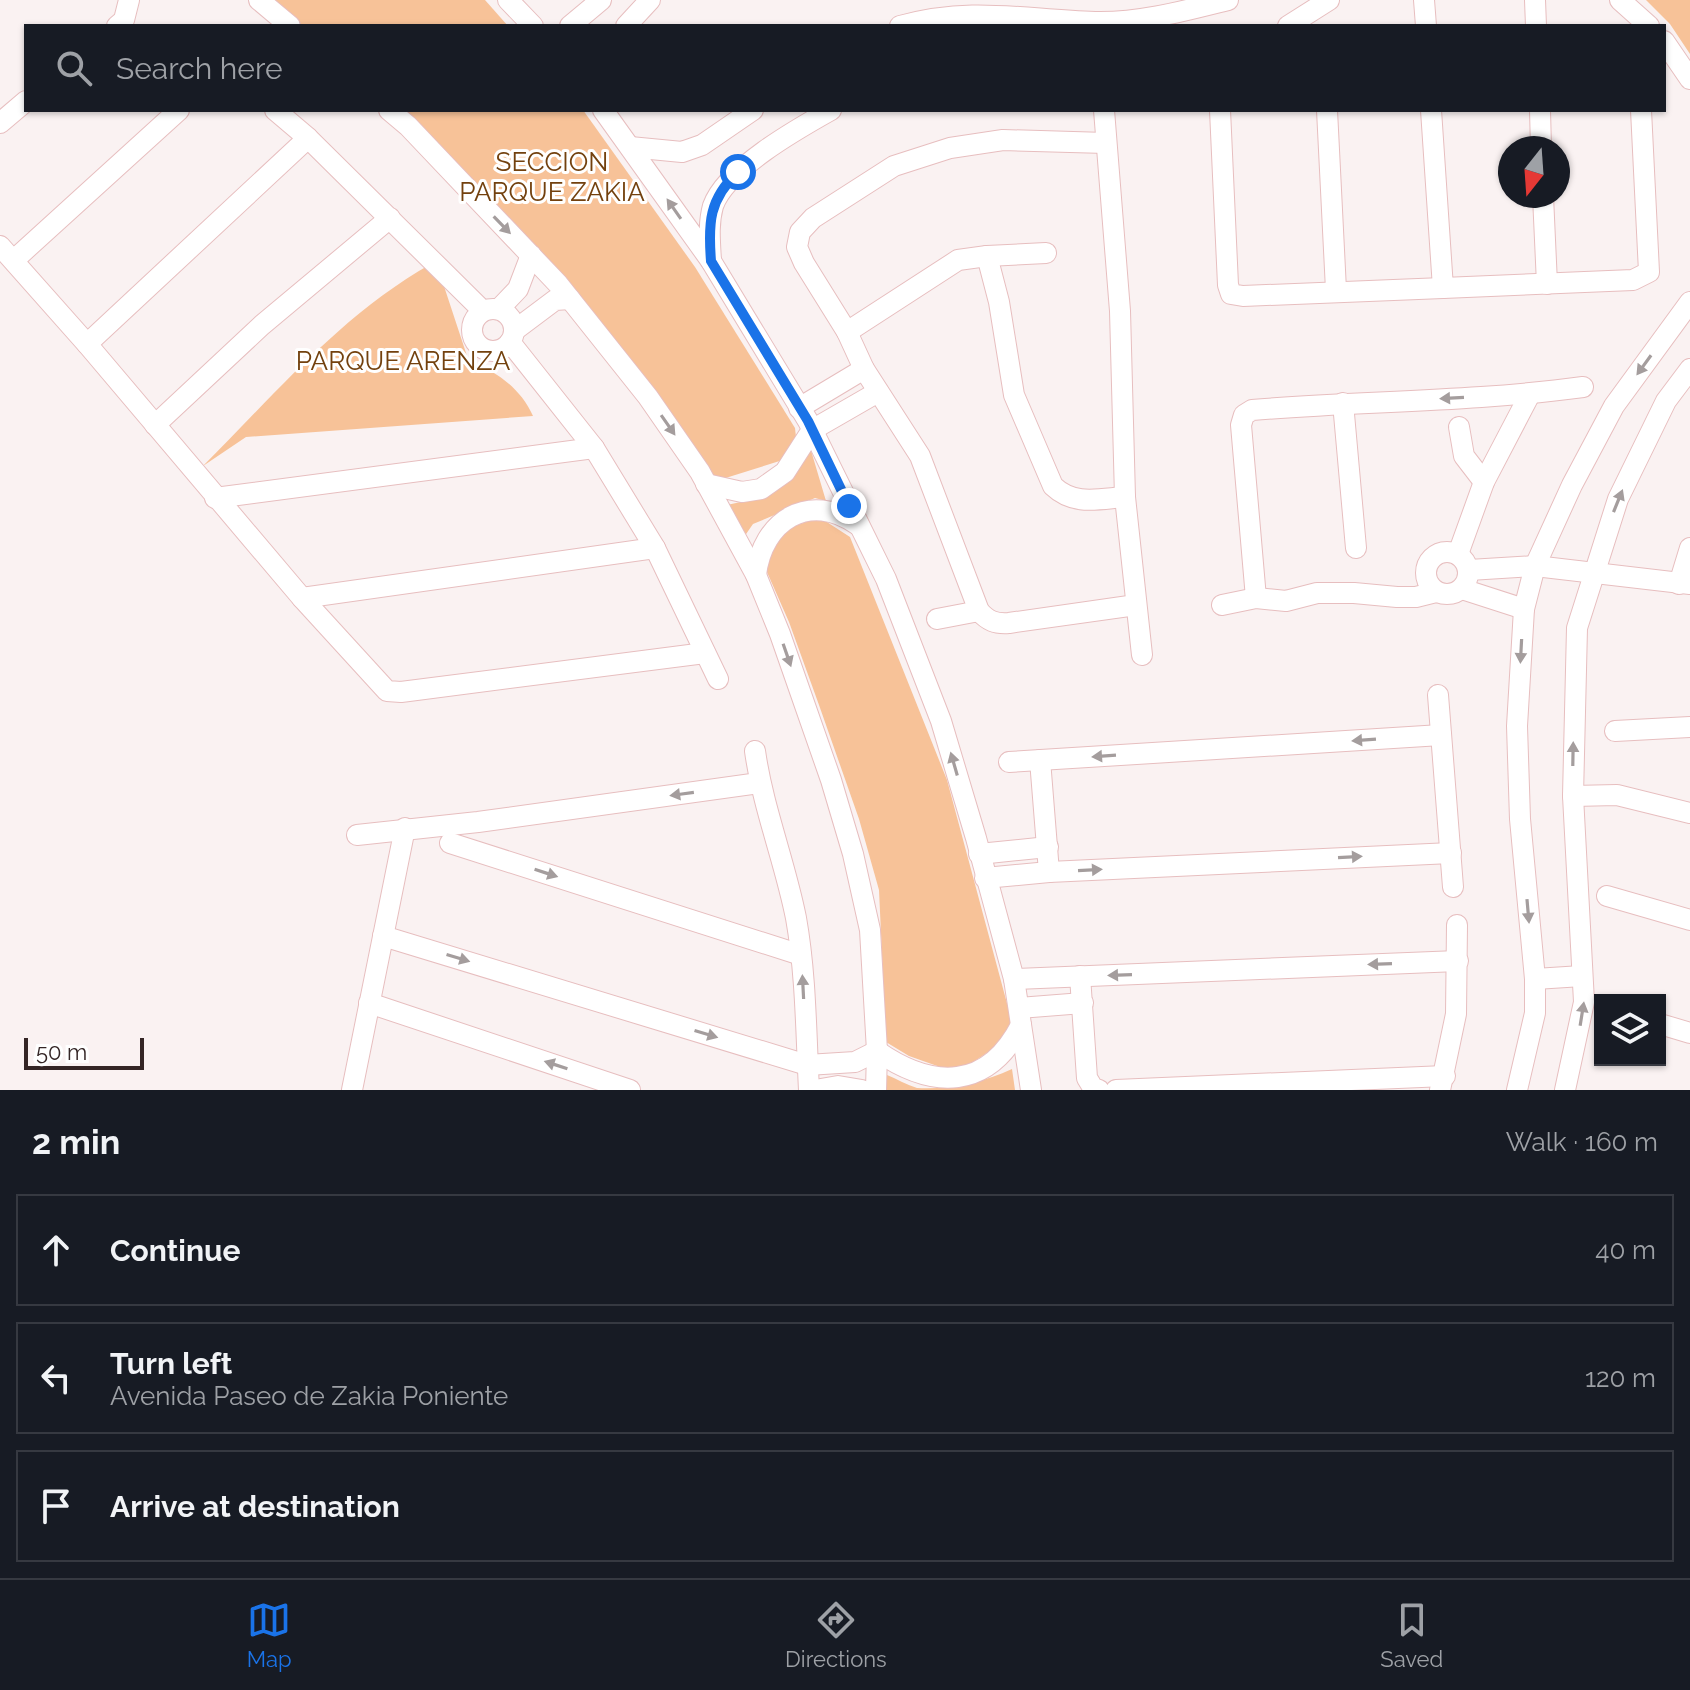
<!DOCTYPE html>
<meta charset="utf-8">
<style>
body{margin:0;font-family:Raleway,sans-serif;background:#20242c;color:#f1f3f6}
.controls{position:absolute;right:24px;bottom:24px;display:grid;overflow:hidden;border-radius:0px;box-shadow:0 2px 6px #0004}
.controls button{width:72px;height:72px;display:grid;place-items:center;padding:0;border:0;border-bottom:2px solid #363941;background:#171b24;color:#f1f3f6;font:40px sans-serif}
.compass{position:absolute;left:1498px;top:136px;width:72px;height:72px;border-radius:50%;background:#171b24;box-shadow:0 2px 6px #0004;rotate:197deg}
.scale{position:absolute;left:24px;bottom:20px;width:120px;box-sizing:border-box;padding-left:8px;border:4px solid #342525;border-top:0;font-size:22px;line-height:28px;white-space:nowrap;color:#342525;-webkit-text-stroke:6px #fff;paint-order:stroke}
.stop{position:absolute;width:24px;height:24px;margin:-18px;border:6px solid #1a73e8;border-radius:50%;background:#fff}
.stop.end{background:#1a73e8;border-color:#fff;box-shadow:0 2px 8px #0008}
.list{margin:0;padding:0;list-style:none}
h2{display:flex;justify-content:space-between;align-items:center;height:104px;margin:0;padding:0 32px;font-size:34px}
h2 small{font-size:26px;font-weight:400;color:#9ea1a6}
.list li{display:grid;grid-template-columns:52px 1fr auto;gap:24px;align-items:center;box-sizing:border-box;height:112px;margin:0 16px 16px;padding:0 16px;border:2px solid #363941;border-radius:0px}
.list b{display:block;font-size:30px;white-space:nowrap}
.list p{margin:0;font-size:26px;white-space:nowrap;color:#9ea1a6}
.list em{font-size:26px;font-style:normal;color:#9ea1a6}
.icon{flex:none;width:44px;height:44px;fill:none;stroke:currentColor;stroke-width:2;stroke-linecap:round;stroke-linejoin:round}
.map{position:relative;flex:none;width:1690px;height:1090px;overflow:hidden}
.search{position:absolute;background:#171b24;box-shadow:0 2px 6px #0004;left:24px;right:24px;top:24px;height:88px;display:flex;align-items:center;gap:20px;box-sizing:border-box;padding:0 28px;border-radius:0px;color:#9ea1a6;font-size:30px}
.sheet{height:488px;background:#171b24}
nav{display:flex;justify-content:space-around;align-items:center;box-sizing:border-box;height:112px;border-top:2px solid #363941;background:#171b24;font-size:22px;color:#9ea1a6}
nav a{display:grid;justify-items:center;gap:4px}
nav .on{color:#1a73e8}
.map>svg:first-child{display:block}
.green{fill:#f7c298}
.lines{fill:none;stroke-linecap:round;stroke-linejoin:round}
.minor-casing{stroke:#e7bebf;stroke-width:22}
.minor{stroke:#fff;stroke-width:20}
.oneway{fill:#a49d9d}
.route{stroke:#1a73e8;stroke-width:10}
.labels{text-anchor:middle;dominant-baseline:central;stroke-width:6;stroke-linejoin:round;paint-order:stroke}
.park-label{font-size:26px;fill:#73410e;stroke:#fff}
</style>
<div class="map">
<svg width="1690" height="1090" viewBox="0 0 1690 1090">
<rect width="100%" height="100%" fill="#faf2f2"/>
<g class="green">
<polygon points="267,0 485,0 508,26 300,26"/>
<polygon points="1646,0 1690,0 1690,54 1670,24"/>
<polygon points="404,110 583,110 695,267 795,428 797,446 786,459 716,481"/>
<path d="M431 264 439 271 468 359C496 372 520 387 533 416L246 437 203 466C274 395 342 314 431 264Z"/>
<path d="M807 437 826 501 815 498 753 524 744 537 722 506C770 496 797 489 807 437Z"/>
<polygon points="819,517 850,537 947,780 1012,1022 1000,1044 957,1073 909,1056 886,1042 879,890 859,819 819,705 789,622 763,563 779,532"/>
<path d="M1012 1069 1015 1090H887V1075C897 1079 907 1085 917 1088 949 1090 984 1082 1012 1069Z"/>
</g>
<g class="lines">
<defs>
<g id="minor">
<polyline points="259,0 290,26"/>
<polyline points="508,0 533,26"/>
<polyline points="1424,0 1426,26"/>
<polyline points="1535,0 1536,26"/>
<polyline points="1620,0 1649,26"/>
<polyline points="117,26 124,20 129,0"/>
<polyline points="570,26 601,0"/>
<polyline points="626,26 650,0"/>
<path d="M900 26C972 6 1024 20 1095 22 1140 23 1184 11 1228 0"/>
<polyline points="1288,26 1329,0"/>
<polyline points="1664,41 1690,79"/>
<polyline points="275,110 308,138 483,311"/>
<polyline points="389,110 408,126 558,284 648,397 700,472 756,575 780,634 831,780 853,854 870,930 877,1051 876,1090"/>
<polyline points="603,110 711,261 808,421 886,579 941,721 976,838 1014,979 1031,1090"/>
<polyline points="1104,110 1120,311 1125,497 1142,655"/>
<polyline points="1220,110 1228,285 1231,294 1243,296 1443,288"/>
<polyline points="1327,110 1336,290"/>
<polyline points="1431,110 1443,288 1633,280 1649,272 1641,110"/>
<polyline points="1540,110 1541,148"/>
<polyline points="0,123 26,101"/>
<path d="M1106 143 1003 140 950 148 894 166 813 218 800 232 797 247 804 263 847 332 864 369 920 456 979 611C988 621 995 624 1009 623L1136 605"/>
<polyline points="630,147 682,152 702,145 753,110"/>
<polyline points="1543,196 1547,284"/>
<polyline points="0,246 87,344 302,598 387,691 401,692 705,653"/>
<path d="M987 256 999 302 1014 395 1053 486C1074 506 1098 499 1125 497"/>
<polyline points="14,260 179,110"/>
<path d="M711 261C710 242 708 224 713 206 726 169 797 129 831 110"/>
<circle cx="493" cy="330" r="21"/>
<polyline points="499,309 518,289 531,255"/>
<polyline points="515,330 555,300 570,299"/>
<polyline points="847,332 958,260 987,256 1046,253"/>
<polyline points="510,342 594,448 655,548 718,679"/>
<polyline points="87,344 308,138"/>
<polyline points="1343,403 1356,548"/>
<polyline points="799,408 864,369"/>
<polyline points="155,425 262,325 390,218"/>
<polyline points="1459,427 1464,456 1484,482"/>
<polyline points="706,484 742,492 761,489 785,472 812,430 878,392"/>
<polyline points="215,498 594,448"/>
<circle cx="1447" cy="573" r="21"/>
<polyline points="1458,554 1484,482 1530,394"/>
<polyline points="1469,570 1535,566 1690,584"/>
<path d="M756 575C762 521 809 490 858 525"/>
<polyline points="1679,584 1690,548"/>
<polyline points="1462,589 1524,609"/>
<polyline points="302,598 655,548"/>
<path d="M1256 598 1241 425 1244 415 1252 410C1362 401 1473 402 1583 387"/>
<polyline points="1222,605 1256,598 1286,601 1317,593 1354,593 1397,597 1416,597 1436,592"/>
<polyline points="937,619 979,611"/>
<polyline points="1438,695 1453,887"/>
<polyline points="1615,731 1690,727"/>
<path d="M755 751C763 808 785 862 796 918 806 974 806 1033 809 1090"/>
<polyline points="1040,760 1049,872"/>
<polyline points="1009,762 1441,735"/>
<polyline points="1573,796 1617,795 1690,813"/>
<polyline points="357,835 478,822 759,783"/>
<polyline points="450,843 801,955"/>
<polyline points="979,854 1048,847"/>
<polyline points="985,878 1049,872 1451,853"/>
<polyline points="1607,896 1690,920"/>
<path d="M383 936 807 1065 855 1062 877 1051C933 1090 988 1090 1021 1025"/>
<polyline points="1080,976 1087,1078 1093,1088 1099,1090"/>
<polyline points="1014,979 1458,961"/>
<polyline points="1535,979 1582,976"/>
<polyline points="369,1003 630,1090"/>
<polyline points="1019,1008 1083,1003"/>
<polyline points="1660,1024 1690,1033"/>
<polyline points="352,1090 405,828"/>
<polyline points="815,1090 838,1086 862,1090"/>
<polyline points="1116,1090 1445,1076"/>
<polyline points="1440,1090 1456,1014 1457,925"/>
<polyline points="1517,1090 1535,1013 1535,979 1520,819 1517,726 1524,609 1535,566 1572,485 1614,406 1690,302"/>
<polyline points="1565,1090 1584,1002 1573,796 1577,628 1618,499 1666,401 1690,369"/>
</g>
</defs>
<use href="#minor" class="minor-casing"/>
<use href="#minor" class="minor"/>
</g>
<defs><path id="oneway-solid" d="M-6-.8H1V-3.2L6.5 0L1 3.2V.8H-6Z" transform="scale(2)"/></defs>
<g class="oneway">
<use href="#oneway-solid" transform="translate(674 209) rotate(-125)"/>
<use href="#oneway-solid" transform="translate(502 225) rotate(46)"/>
<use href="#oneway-solid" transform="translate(1644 365) rotate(126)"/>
<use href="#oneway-solid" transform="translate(1452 398) rotate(177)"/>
<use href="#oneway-solid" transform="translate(668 425) rotate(55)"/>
<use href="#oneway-solid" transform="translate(1618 501) rotate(-68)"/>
<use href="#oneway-solid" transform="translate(1521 651) rotate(93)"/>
<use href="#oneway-solid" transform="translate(787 655) rotate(71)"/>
<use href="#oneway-solid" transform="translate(1364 740) rotate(176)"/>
<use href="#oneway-solid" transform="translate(1573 754) rotate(-89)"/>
<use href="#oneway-solid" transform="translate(1104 756) rotate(176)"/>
<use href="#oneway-solid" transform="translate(954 764) rotate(-106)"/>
<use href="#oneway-solid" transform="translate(682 794) rotate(172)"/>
<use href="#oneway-solid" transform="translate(1350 857) rotate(-3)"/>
<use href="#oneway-solid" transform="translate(1090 870) rotate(-3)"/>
<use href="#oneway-solid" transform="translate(546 873) rotate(18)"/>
<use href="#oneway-solid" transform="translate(1528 911) rotate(85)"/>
<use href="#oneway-solid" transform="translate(458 958) rotate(17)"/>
<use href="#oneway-solid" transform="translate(1380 964) rotate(178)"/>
<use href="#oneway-solid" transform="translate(1120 975) rotate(178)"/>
<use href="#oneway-solid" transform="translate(803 987) rotate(-93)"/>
<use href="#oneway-solid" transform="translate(1582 1014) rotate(-81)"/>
<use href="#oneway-solid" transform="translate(706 1034) rotate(17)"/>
<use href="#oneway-solid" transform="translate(556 1065) rotate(-162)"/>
</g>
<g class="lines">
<path class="route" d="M738 172C709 199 708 223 711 261L808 421 849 506"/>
</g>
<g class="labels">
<g class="park-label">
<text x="552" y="162">SECCION<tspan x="552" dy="30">PARQUE ZAKIA</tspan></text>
<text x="403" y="361">PARQUE ARENZA</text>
</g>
</g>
</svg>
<div class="controls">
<button><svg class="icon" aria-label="layers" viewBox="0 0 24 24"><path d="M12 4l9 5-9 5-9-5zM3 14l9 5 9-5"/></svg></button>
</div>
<svg class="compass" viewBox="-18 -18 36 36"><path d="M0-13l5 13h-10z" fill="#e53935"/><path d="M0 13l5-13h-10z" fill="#9ea1a6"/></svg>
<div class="scale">50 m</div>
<div class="stop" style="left:738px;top:172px"></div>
<div class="stop end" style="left:849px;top:506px"></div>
<div class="search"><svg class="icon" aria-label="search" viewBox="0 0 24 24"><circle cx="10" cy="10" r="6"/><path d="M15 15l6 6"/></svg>Search here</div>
</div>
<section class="sheet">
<h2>2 min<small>Walk · 160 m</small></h2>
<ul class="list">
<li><svg class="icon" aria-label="ahead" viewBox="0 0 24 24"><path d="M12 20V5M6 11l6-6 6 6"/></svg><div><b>Continue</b></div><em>40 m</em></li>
<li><svg class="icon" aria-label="left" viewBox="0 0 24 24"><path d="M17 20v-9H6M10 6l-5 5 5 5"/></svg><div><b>Turn left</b><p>Avenida Paseo de Zakia Poniente</p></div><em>120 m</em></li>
<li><svg class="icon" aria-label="arrive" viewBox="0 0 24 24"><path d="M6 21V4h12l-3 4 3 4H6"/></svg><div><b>Arrive at destination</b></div></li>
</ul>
</section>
<nav>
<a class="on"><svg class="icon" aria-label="map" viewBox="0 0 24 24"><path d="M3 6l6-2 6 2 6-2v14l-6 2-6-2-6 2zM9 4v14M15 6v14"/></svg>Map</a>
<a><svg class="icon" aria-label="directions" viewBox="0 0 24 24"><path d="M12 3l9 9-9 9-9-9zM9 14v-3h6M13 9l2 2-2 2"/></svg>Directions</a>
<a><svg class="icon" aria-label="saved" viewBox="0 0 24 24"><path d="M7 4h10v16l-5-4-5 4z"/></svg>Saved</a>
</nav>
